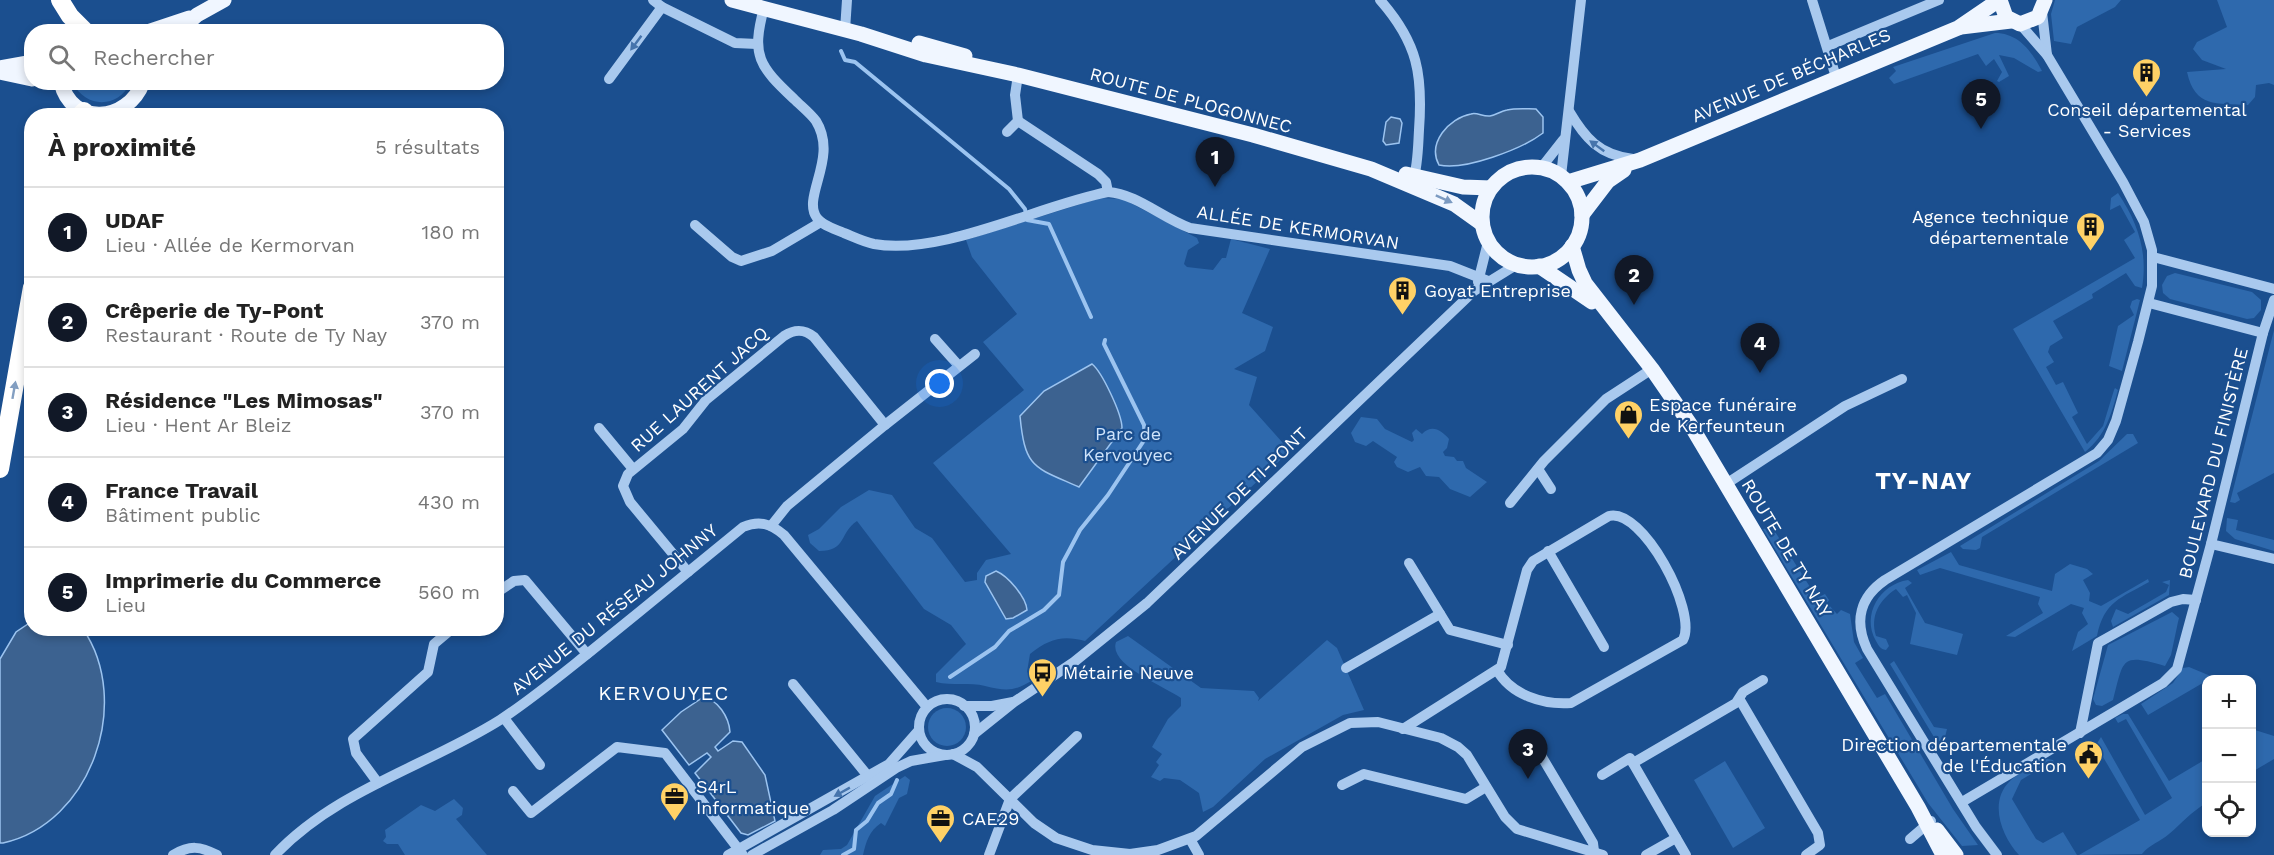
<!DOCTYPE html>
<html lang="fr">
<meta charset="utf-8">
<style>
body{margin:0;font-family:"Work Sans",sans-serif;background:#f2f2f2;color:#222}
.controls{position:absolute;right:18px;bottom:18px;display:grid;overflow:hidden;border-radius:12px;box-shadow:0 3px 9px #0003}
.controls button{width:54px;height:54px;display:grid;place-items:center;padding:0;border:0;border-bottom:2px solid #e0e0e0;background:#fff;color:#222;font:30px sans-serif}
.you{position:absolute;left:940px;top:384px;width:21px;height:21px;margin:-15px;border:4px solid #fff;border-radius:50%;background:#1a73e8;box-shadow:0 0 0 9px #1a73e833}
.badge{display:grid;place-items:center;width:39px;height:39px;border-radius:50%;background:#111827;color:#fff;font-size:20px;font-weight:700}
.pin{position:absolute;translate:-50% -50px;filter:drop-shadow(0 2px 3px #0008)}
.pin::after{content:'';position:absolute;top:32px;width:21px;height:18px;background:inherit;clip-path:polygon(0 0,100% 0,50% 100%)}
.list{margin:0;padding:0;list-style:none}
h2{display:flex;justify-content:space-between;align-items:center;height:78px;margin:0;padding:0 24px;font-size:26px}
h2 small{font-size:20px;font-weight:400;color:#767676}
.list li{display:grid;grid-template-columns:39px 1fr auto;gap:18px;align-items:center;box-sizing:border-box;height:90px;padding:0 24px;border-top:2px solid #e0e0e0}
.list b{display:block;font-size:22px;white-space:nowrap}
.list p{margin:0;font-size:20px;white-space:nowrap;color:#767676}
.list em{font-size:20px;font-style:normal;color:#767676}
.icon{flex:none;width:33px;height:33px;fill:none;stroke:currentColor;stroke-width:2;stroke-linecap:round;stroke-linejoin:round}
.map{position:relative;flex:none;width:2274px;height:855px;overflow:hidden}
.search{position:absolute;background:#fff;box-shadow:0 3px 9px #0003;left:24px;top:24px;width:480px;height:66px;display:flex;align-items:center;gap:15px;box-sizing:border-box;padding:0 21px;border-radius:24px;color:#767676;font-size:22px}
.panel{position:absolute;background:#fff;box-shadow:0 3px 9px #0003;left:24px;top:108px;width:480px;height:528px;border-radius:24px}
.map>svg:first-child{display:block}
.green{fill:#2e69ad}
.water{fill:#3c6290;stroke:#9cc4f0;stroke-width:1.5}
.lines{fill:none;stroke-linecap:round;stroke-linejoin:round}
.stream{stroke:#9cc4f0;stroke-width:4}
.minor{stroke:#a9c9ee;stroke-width:10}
.major{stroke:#f0f6ff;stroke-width:15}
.highway{stroke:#fff;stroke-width:18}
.oneway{fill:#4674ac}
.oneway2{fill:#7b9ac1}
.oneway3{fill:#829ec1}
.labels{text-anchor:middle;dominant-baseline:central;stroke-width:4.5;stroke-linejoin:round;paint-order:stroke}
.street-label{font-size:18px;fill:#fff;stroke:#1b4f8f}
.poi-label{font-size:18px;fill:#fff;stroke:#1b4f8f;text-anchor:start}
.park-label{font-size:18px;fill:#cfe3fa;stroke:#1b4f8f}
.neighbourhood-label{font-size:20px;letter-spacing:1.5px;fill:#fff;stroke:#1b4f8f}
.district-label{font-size:24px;font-weight:bold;letter-spacing:1.5px;fill:#fff;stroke:#1b4f8f}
</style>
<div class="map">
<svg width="2274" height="855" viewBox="0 0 2274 855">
<rect width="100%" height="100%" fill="#1b4f8f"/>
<g class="green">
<polygon points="2055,0 2121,0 2115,7 2077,27 2071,44 2054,41 2051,14"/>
<path d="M2217 0H2274V85L2269 83 2256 85 2255 97 2248 105C2216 103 2195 108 2187 72L2226 69 2202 60 2193 49 2197 42 2227 27Z"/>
<path d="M1995 33C2019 33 2032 52 2042 71L2038 72 2014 58 1999 55 2009 76 1999 82 1997 81 2002 72 1994 59 1986 66 1978 54 1894 84 1889 78 1896 71 1893 67Z"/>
<path d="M73 83H130C118 109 85 108 73 83Z"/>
<path d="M2118 193C2138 223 2148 252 2142 288L2135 286 2126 273 2092 294 2093 298 2053 321 2063 338 2050 346 2048 352 2054 362 2046 367 2056 385 2063 382 2078 413 2072 417 2087 444 2103 426 2114 390 2115 388 2118 390C2111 415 2106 435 2085 452L2013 329 2135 258 2124 240 2135 232 2120 205 2110 210 2111 198Z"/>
<path d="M1100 198 1123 199 1197 238 1199 243 1188 250 1184 264 1187 267 1213 270 1222 258H1226L1231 239 1270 249 1242 313 1273 327 1265 351 1234 369 1257 377 1249 405 1290 451 1085 641C1062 635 1049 639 1030 654L1027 672 1034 679C1015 692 1006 691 985 686 970 682 952 686 936 682V674L966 644 951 625 924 609 857 521C839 533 847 551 819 551L810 543 808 535 819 529 841 507 869 490 892 495 915 528 932 538 965 582 977 580V573L986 560 1011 554 933 463 1024 390 983 342 1017 314 972 257 966 240Z"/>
<polygon points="2175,273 2252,292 2261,300 2261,310 2254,318 2247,319 2170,299 2163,293 2162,285 2167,276"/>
<polygon points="2137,299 2140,300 2122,371 2109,366 2118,326 2134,315 2130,307 2132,301"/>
<polygon points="2274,330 2274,473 2237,493 2240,500 2235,503 2230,502"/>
<path d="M1361 417 1377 419 1385 429 1412 442 1414 440 1412 433 1416 429 1422 434C1432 424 1441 430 1449 439L1447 448 1443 452 1445 456 1454 457 1457 461H1463L1466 468 1487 482 1470 497 1450 489 1439 477 1426 476 1420 467 1408 472 1397 467 1394 462 1397 457 1373 441 1366 446 1355 442 1351 433Z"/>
<polygon points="2127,434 2133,434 2138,443 1982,537 1980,548 1976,550 1963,549 1960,546 2099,461"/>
<polygon points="2227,518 2238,520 2236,530 2274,540 2274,551 2235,539 2226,531"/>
<polygon points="1772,527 1817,598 1825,594 1829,600 1827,603 1837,614 1841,610 1850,614 1854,642 1863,658 1855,663 1877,698 1885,694 1953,809 1978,845 1962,846 1928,803 1763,529"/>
<path d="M1951 552 1959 565 2052 591 2055 574 2070 564 2087 569 2093 574 2083 580 2090 593 2089 601 2101 606 2148 579 2149 582C2121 598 2104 601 2097 636L2072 651 2078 632 2088 624 2082 613 2084 608 2071 604 2015 637 2006 636 2043 613 2038 604 2040 597 1940 568 1920 575 1917 570Z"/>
<path d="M1908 580 1912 583 1905 588 1925 623 1963 634 1957 655 1910 644 1916 613 1907 595 1903 597 1896 589C1879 600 1870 616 1876 636L1886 639 1889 646 1886 650C1880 649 1879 646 1876 641 1861 615 1880 584 1908 580Z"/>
<polygon points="2170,580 2169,595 2113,627 2111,621 2116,609 2128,614 2166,592 2169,585 2162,582"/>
<path d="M2172 612 2179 618 2178 622 2171 655 2165 666C2120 653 2124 659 2113 700L2102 706 2096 705 2093 699 2108 645Z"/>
<path d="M1128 636 1201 688 1254 691 1259 698 1258 701 1327 640 1337 648 1364 710 1343 715 1265 759 1213 807 1203 812 1199 793 1180 780 1164 778 1160 781 1151 777 1159 765 1156 762 1162 754 1152 747 1168 719 1181 706V698C1164 686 1108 665 1116 642Z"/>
<polygon points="1894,661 1934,727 1947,729 1944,741 1940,747 1890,664"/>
<polygon points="2189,667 2213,677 2148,715 2141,704 2173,683 2183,668"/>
<circle cx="947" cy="727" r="19"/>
<path d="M2123 714H2128L2169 781 2206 759V803C2190 813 2183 822 2169 834 2160 842 2150 844 2142 854L2079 855 2140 820 2096 745 2101 737 2145 815 2172 798 2126 719 2118 723 2115 718Z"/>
<polygon points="2255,730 2274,736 2274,759 2252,772 2252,732"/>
<path d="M2047 759 2053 760 2057 768 2052 771 2048 764 2021 780 2012 799 2036 839 2043 843 2063 832 2077 855H2019C2002 837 1988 802 2010 781 2019 772 2035 766 2047 759Z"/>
<polygon points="1725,761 1765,828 1733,848 1694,780"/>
<path d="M905 776 910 780 907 794 899 798 885 826 881 823C869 831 866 842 863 855H820L823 850 841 849 847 845 875 796Z"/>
<polygon points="454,799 463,808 462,815 456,819 487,855 405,855 398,844 387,844 383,841 386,837 385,830 421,805 435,811"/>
</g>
<g class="water">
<path d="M1536 109 1543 117V133C1522 149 1464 171 1439 165 1427 143 1449 118 1471 114 1477 112 1483 117 1490 116 1496 115 1501 111 1507 110 1516 108 1526 109 1536 109Z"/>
<polygon points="1391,117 1400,119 1402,123 1399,143 1386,145 1383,141 1386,122"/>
<path d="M1092 364C1102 372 1122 414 1122 428L1079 487C1034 467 1025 469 1020 416L1044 391Z"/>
<path d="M996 571C1008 576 1026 597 1027 610L1013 618 1006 619 985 582 986 576Z"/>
<path d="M31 622 32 628 83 629C133 702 91 824 3 843H0V659L16 632Z"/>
<path d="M702 698C718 698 729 718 730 732L715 747 718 751 733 741 742 742 765 775 775 821 748 835 741 833 695 773 711 757 707 753 689 765 662 730 681 712Z"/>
</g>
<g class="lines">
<g class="stream">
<polyline points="841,51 845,60 855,62 1009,189 1025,209 1027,220 1049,224 1091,317"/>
<polyline points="950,677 995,647 1009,631 1044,610 1059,595 1063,562 1070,549 1080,530 1108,495 1145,439 1144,425 1104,344 1105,340"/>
<polyline points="843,855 854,849 856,830 867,821 878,803 891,794 897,780"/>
</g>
<g class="minor">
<polyline points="653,0 662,7 735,43 757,44"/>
<path d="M1380 0C1418 43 1423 75 1419 130 1418 147 1418 165 1413 181"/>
<polyline points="1812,0 1836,77"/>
<path d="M764 8C751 56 759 66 794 99 801 106 810 113 816 121 839 158 801 197 817 218 823 226 835 229 844 233 854 237 864 242 874 244 942 256 1040 205 1108 192"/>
<polyline points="2042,12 2047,55"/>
<polyline points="845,30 847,0"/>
<polyline points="1828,46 1939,0"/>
<polyline points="609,79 662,7"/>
<path d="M1569 111C1585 138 1599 155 1633 159"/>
<path d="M1018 121 1098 174 1106 182 1108 192C1137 194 1162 218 1190 228L1450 266 1488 281"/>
<polyline points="1007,132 1018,121 1015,95 1018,75"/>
<polyline points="1541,168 1563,140"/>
<polyline points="1561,176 1581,0"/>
<polyline points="695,225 732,257 741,261 772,251 821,222"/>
<polyline points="2153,257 2274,289"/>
<polyline points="1478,282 1488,242"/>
<polyline points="2149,303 2263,333"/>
<polyline points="935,339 959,366"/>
<polyline points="885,425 975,354"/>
<polyline points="599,428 633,469"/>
<polyline points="1538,469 1551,489"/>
<polyline points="1726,484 1845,406 1902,379"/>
<polyline points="1510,503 1544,461 1606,399 1652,369"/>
<polyline points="2211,544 2274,559"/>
<polyline points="1548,551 1604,647"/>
<polyline points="1409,563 1450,630 1508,645"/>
<path d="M688 572 630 502 623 486 628 474 683 429 706 400 784 336C795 329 804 329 814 337L885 425 787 506 771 526"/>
<polyline points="496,593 514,581 525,580 587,654"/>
<polyline points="1346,668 1440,614"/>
<polyline points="793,684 872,781"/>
<circle cx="947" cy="727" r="28"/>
<polyline points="1740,700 1818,833 1820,845 1806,855"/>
<polyline points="964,706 992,706 1013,702"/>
<polyline points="504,718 540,765"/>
<path d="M1403 729 1501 667 1527 570 1533 561 1609 516C1642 507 1698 611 1683 640L1571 703C1543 705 1511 695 1497 670"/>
<polyline points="2080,733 2098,643 2171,602 2183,599 2196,600"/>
<polyline points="974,734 1014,702 1074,662 1147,603 1474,291 1516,265"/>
<polyline points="1539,752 1593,843 1594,851"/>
<polyline points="953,754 977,767 1034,823 1056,838 1092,850 1130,854 1158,850 1196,836 1302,747 1350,723 1378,722 1441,738 1458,747 1467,755 1505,817 1517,829 1603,855"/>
<polyline points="1633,763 1736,703 1743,692 1763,680"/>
<polyline points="1602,775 1630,758 1686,855"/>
<polyline points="378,783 356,753 353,739 428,672 434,644 453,628"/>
<polyline points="1342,785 1364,774 1466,799 1486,787"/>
<polyline points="513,791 531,813 617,747 665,753 743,855"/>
<polyline points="1962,802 2163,683 2177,669 2211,544 2263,333 2274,300"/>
<polyline points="1190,839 1199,855"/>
<polyline points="1910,839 1931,821"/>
<path d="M173 855C190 845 200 846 217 855"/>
<path d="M275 855C336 790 427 766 500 720 532 699 562 674 591 651 642 610 693 568 743 527 760 520 771 524 784 535L927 707"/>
<polyline points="728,855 889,764 919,730"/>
<polyline points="752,855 833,810 896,768 911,761 945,755"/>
<polyline points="989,855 1010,799 1077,736"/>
<polyline points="1646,855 1676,838"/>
<path d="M1997 855 1976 827 1867 649C1854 621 1860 597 1885 580L2097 453 2108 440 2116 421 2138 342 2152 286V250L2144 222 2123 182 2047 55 2020 24"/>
</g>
<g class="major">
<polyline points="732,0 861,34 926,55 1018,75 1253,135 1371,169 1454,204 1482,224"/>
<polyline points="2000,0 2006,17 2020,24 2038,17 2045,0"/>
<polyline points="1961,27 2011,21"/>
<polyline points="92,32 113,32"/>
<polyline points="147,32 189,18"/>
<polyline points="178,32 197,15 224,0"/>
<polyline points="919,43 965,56"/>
<polyline points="0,68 32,62"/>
<polyline points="0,72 32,79"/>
<path d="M61 82C71 127 128 123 143 82"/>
<circle cx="1532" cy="217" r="50"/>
<polyline points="1406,174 1463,187 1491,188"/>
<polyline points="1568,182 1640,160 1958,28 1999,0"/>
<polyline points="1582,215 1608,181 1624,170"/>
<polyline points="1572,246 1579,270 1585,283 1652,369 1690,424 1918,807 1943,855"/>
<polyline points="1539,266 1592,302"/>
<polyline points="1937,830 1956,855"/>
</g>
<g class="highway">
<polyline points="60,0 70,16 86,32"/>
<polyline points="79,116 84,111"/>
<polyline points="0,469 32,287"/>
</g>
</g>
<defs><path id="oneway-solid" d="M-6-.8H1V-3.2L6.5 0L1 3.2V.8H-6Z" transform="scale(1.5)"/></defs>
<g class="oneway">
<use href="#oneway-solid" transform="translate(636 43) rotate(127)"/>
<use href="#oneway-solid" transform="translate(1597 146) rotate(-144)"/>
<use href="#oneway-solid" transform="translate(842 792) rotate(151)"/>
</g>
<use class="oneway2" href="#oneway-solid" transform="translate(1444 199) rotate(24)"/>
<use class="oneway3" href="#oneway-solid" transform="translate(14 390) rotate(-80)"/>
<defs>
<symbol id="building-pin" viewBox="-11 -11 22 30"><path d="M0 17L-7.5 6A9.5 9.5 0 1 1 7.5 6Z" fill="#ffd166" stroke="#1b4f8f"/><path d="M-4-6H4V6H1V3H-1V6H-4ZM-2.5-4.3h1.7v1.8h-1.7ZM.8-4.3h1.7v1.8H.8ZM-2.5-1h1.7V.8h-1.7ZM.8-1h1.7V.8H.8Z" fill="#111"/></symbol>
<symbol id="shop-pin" viewBox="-11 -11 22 30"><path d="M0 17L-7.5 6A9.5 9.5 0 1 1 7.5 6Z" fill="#ffd166" stroke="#1b4f8f"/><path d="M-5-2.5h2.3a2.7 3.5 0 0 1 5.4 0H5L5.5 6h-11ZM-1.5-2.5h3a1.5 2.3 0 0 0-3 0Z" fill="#111"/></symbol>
<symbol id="bus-pin" viewBox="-11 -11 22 30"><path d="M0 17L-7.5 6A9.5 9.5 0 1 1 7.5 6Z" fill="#ffd166" stroke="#1b4f8f"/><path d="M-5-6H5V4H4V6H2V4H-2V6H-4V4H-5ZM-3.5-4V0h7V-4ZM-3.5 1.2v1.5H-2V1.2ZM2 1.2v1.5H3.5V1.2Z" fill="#111"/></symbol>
<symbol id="civic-pin" viewBox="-11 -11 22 30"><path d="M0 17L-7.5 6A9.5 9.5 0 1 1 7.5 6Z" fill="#ffd166" stroke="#1b4f8f"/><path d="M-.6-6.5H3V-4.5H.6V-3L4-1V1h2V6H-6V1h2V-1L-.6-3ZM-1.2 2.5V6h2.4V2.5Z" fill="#111"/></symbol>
<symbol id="office-pin" viewBox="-11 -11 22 30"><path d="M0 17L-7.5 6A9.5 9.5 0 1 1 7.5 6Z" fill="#ffd166" stroke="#1b4f8f"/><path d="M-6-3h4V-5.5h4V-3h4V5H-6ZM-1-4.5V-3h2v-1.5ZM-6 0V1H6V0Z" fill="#111"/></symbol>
</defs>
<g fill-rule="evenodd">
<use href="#building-pin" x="2130" y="56" width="33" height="45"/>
<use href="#building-pin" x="2074" y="210" width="33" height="45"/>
<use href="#building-pin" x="1386" y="274" width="33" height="45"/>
<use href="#shop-pin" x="1612" y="398" width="33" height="45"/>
<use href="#bus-pin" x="1026" y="656" width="33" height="45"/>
<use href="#civic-pin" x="2072" y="738" width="33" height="45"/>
<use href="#office-pin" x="658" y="780" width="33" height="45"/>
<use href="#office-pin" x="924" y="802" width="33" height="45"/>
</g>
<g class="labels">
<g class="street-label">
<text transform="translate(1791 75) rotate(-23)">AVENUE DE BÉCHARLES</text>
<text transform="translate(1191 100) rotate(15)">ROUTE DE PLOGONNEC</text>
<text transform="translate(1298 227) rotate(9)">ALLÉE DE KERMORVAN</text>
<text transform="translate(699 389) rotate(-42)">RUE LAURENT JACQ</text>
<text transform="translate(2213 463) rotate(-76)">BOULEVARD DU FINISTÈRE</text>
<text transform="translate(1239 493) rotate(-44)">AVENUE DE TI-PONT</text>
<text transform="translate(1787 548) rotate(59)">ROUTE DE TY NAY</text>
<text transform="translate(614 609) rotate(-39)">AVENUE DU RÉSEAU JOHNNY</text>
</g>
<g class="poi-label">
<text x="2147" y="109" text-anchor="middle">Conseil départemental<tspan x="2147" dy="21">- Services</tspan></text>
<text x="2069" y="216" text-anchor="end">Agence technique<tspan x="2069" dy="21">départementale</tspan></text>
<text x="1424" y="290">Goyat Entreprise</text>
<text x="1649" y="404">Espace funéraire<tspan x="1649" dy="21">de Kerfeunteun</tspan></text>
<text x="1063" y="672">Métairie Neuve</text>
<text x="2067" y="744" text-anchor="end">Direction départementale<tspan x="2067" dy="21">de l'Éducation</tspan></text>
<text x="696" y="786">S4rL<tspan x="696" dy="21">Informatique</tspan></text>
<text x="962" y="818">CAE29</text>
</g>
<g class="park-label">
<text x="1128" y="433">Parc de<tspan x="1128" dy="21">Kervouyec</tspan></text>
</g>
<g class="neighbourhood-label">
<text x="664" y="693">KERVOUYEC</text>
</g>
<g class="district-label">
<text x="1924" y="481">TY-NAY</text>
</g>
</g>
</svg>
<div class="controls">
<button>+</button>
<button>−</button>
<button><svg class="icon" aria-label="locate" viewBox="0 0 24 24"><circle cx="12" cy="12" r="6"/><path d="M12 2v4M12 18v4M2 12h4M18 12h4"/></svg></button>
</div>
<div class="you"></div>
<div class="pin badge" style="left:1215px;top:187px">1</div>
<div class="pin badge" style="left:1634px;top:305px">2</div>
<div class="pin badge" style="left:1528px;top:779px">3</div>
<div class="pin badge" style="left:1760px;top:373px">4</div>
<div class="pin badge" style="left:1981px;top:129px">5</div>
<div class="search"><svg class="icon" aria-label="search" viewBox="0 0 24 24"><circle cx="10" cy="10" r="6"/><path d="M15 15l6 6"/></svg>Rechercher</div>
<section class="panel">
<h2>À proximité<small>5 résultats</small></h2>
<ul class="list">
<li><span class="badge">1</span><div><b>UDAF</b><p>Lieu · Allée de Kermorvan</p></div><em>180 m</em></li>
<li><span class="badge">2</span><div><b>Crêperie de Ty-Pont</b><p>Restaurant · Route de Ty Nay</p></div><em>370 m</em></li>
<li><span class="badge">3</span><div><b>Résidence &quot;Les Mimosas&quot;</b><p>Lieu · Hent Ar Bleiz</p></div><em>370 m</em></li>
<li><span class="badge">4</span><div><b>France Travail</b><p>Bâtiment public</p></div><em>430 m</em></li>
<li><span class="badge">5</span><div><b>Imprimerie du Commerce</b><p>Lieu</p></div><em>560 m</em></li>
</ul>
</section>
</div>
